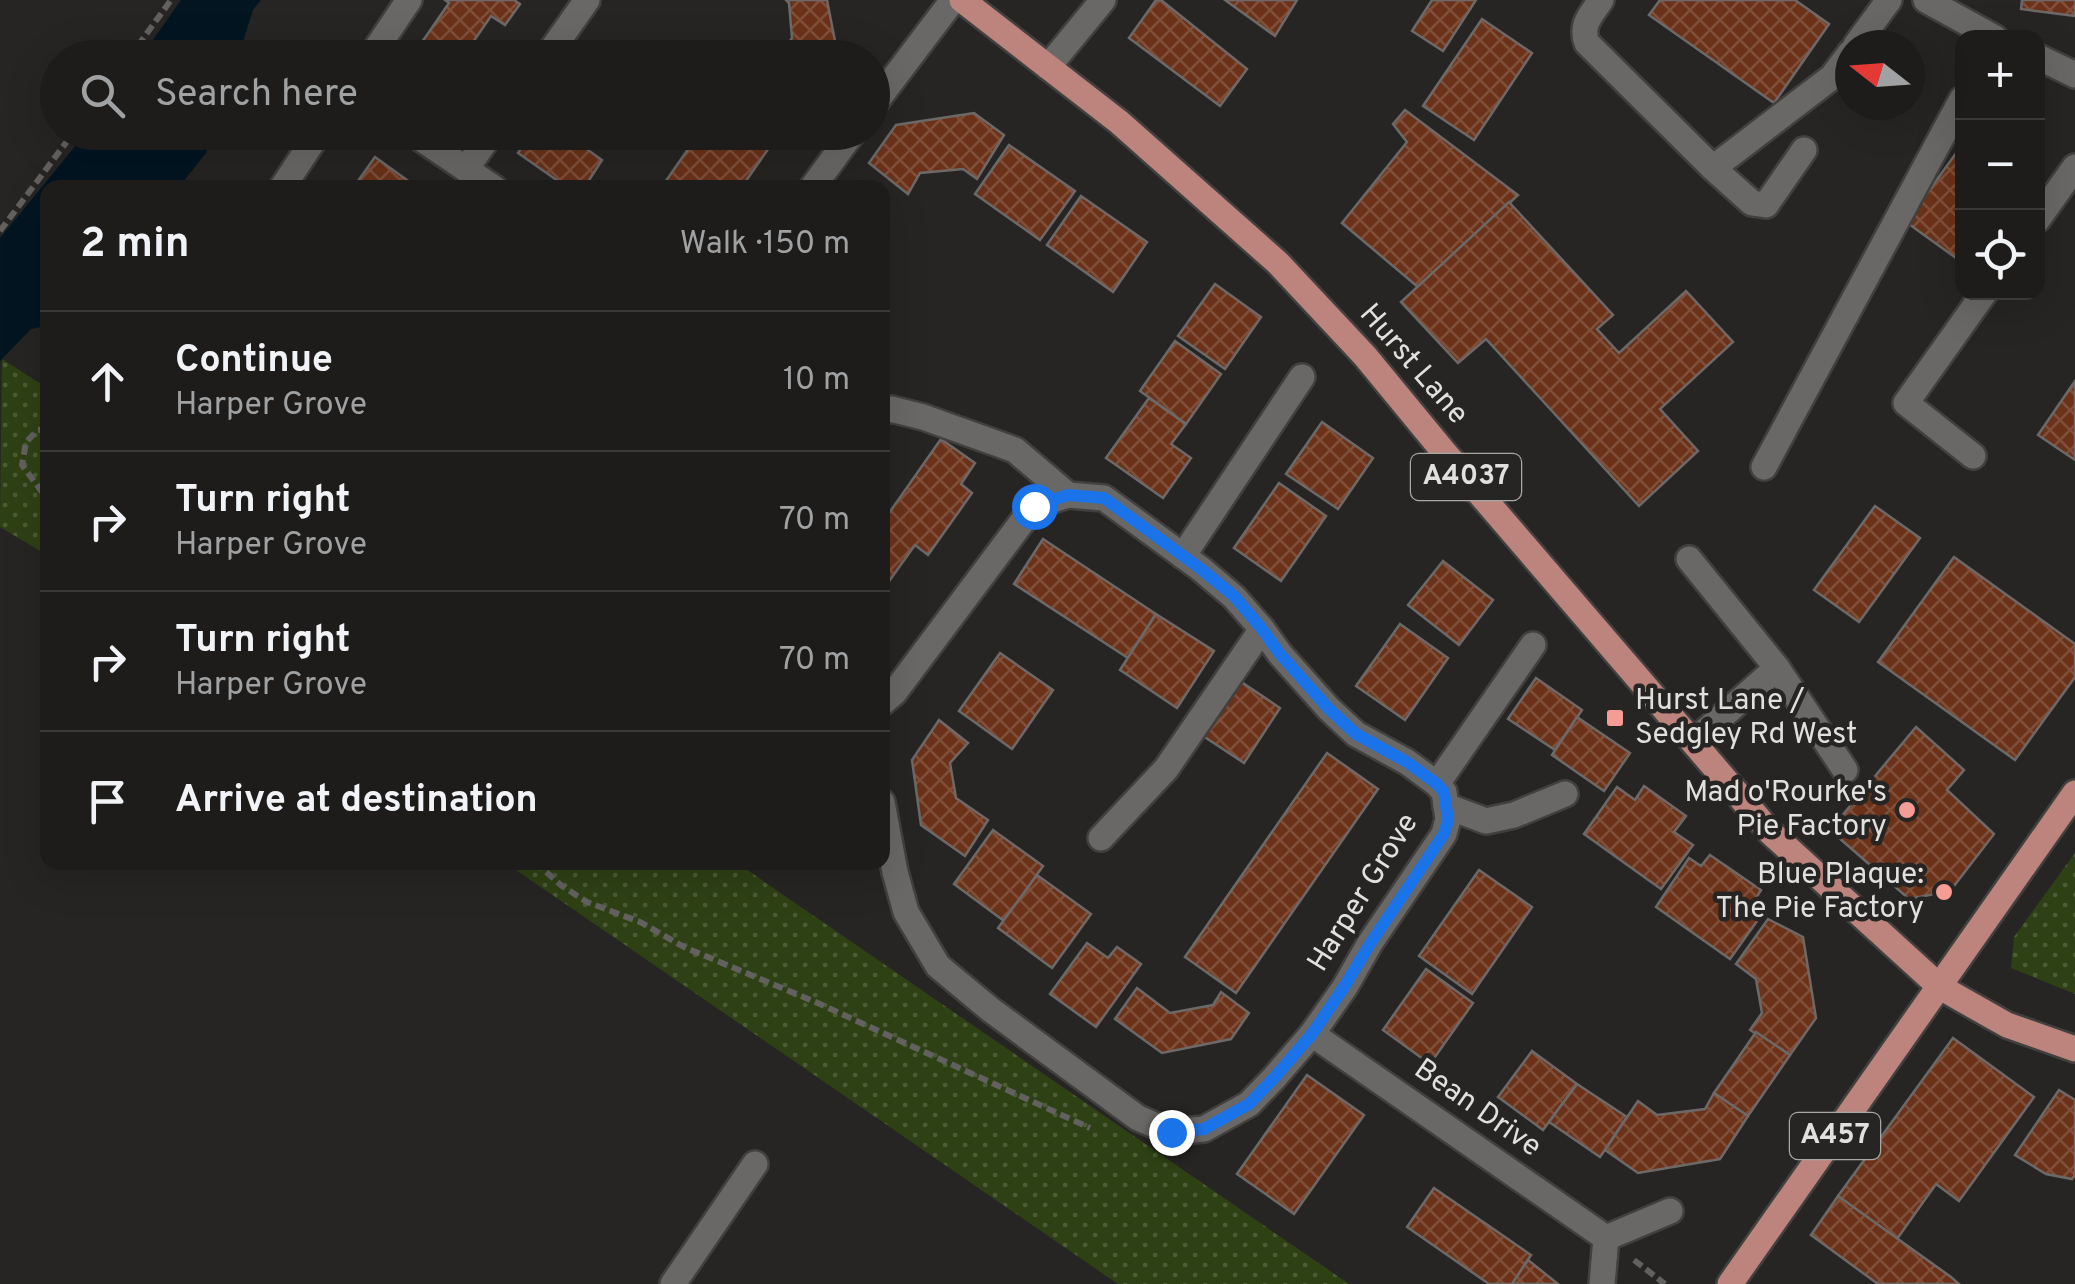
<!DOCTYPE html>
<meta charset="utf-8">
<style>
body{margin:0;font-family:Overpass,sans-serif;background:#2a2927;color:#f1f3f6}
.controls{position:absolute;right:30px;top:30px;display:grid;overflow:hidden;border-radius:20px;box-shadow:0 10px 40px #0002}
.controls button{width:90px;height:90px;display:grid;place-items:center;padding:0;border:0;border-bottom:2px solid #3b3a39;background:#1d1c1a;color:#f1f3f6;font:50px sans-serif}
.compass{position:absolute;left:1835px;top:30px;width:90px;height:90px;border-radius:50%;background:#1d1c1a;box-shadow:0 10px 40px #0002;rotate:287deg}
.stop{position:absolute;width:30px;height:30px;margin:-22px;border:8px solid #1a73e8;border-radius:50%;background:#fff}
.stop.end{background:#1a73e8;border-color:#fff;box-shadow:0 2px 10px #0008}
.list{margin:0;padding:0;list-style:none}
h2{display:flex;justify-content:space-between;align-items:center;height:130px;margin:0;padding:0 40px;font-size:42px}
h2 small{font-size:32px;font-weight:400;color:#a0a1a2}
.list li{display:grid;grid-template-columns:65px 1fr auto;gap:30px;align-items:center;box-sizing:border-box;height:140px;padding:0 40px;border-top:2px solid #3b3a39}
.list b{display:block;font-size:38px;white-space:nowrap}
.list p{margin:0;font-size:32px;white-space:nowrap;color:#a0a1a2}
.list em{font-size:32px;font-style:normal;color:#a0a1a2}
.icon{flex:none;width:55px;height:55px;fill:none;stroke:currentColor;stroke-width:2;stroke-linecap:round;stroke-linejoin:round}
.map{position:relative;flex:none;width:2075px;height:1284px;overflow:hidden}
.search{position:absolute;background:#1d1c1a;box-shadow:0 10px 40px #0002;left:40px;top:40px;width:850px;height:110px;display:flex;align-items:center;gap:25px;box-sizing:border-box;padding:0 35px;border-radius:55px;color:#a0a1a2;font-size:38px}
.panel{position:absolute;background:#1d1c1a;box-shadow:0 10px 40px #0002;left:40px;top:180px;width:850px;height:690px;border-radius:20px}
.map>svg:first-child{display:block}
.grass{fill:url(#grass-dots)}
.water{fill:#021521}
.building{fill:url(#building-cross-hatch);stroke:#6c6968;stroke-width:2.5}
.lines{fill:none;stroke-linecap:round;stroke-linejoin:round}
.minor-casing{stroke:#42403f;stroke-width:30}
.major-casing{stroke:#42403f;stroke-width:30}
.path{stroke:#636160;stroke-width:6;stroke-dasharray:10 5;stroke-linecap:butt}
.minor{stroke:#6a6866;stroke-width:25}
.major{stroke:#bd847e;stroke-width:25}
.route{stroke:#1a73e8;stroke-width:12}
.poi-dot{fill:#f59c94;stroke:#272523;stroke-width:4}
.labels{text-anchor:middle;dominant-baseline:central;stroke-width:9;stroke-linejoin:round;paint-order:stroke}
.shield{fill:#272523;stroke:#a9a8a7;stroke-width:2.5}
.shield-label{font-size:28px;font-weight:bold;fill:#e1e0df}
.street-label{font-size:30px;fill:#e1e0df;stroke:#272523}
.poi-label{font-size:30px;fill:#e1e0df;stroke:#272523;text-anchor:end}
</style>
<div class="map">
<svg width="2075" height="1284" viewBox="0 0 2075 1284">
<defs>
<pattern id="grass-dots" width="8" height="8" patternUnits="userSpaceOnUse" patternTransform="scale(2.5)"><rect width="8" height="8" fill="#2e4114"/><path d="M2 2h.1M6 6h.1" fill="none" stroke="#4c5c36" stroke-width="1.8" stroke-linecap="round"/></pattern>
<pattern id="building-cross-hatch" width="8" height="8" patternUnits="userSpaceOnUse" patternTransform="scale(2.5)"><rect width="8" height="8" fill="#6b3219"/><path d="M0 0l8 8M0 8l8-8" fill="none" stroke="#804f3a"/></pattern>
</defs>
<rect width="100%" height="100%" fill="#272523"/>
<g class="grass">
<polygon points="2,359 47,388 47,555 0,527"/>
<polygon points="2075,853 2075,994 2011,968 2014,937"/>
<polygon points="506,863 737,863 1349,1284 1118,1284"/>
</g>
<g class="water">
<polygon points="181,0 261,0 253,10 238,57 141,57"/>
<polygon points="86,133 214,133 206,153 179,187 48,188 47,326 31,329 0,361 0,238"/>
</g>
<g class="building">
<polygon points="445,0 514,0 520,4 505,25 491,16 462,58 411,58 449,3"/>
<polygon points="786,0 827,0 835,41 825,58 791,58 783,51 792,38 789,3"/>
<polygon points="1156,0 1161,0 1247,69 1220,106 1129,38"/>
<polygon points="1225,0 1297,0 1275,36"/>
<polygon points="1432,0 1476,0 1443,51 1412,31"/>
<polygon points="1660,0 1795,0 1829,24 1774,103 1649,15"/>
<polygon points="2022,0 2075,0 2075,16 2021,9"/>
<polygon points="1482,19 1532,53 1474,140 1423,106"/>
<polygon points="1405,110 1518,195 1418,287 1342,223 1407,142 1393,124"/>
<polygon points="974,113 1004,135 977,179 963,169 920,173 908,194 869,163 896,125"/>
<polygon points="532,132 563,132 602,160 584,188 568,188 518,153"/>
<polygon points="700,132 780,132 741,188 661,188"/>
<polygon points="1009,145 1075,191 1040,240 975,194"/>
<polygon points="1962,145 1962,249 1956,258 1906,222"/>
<polygon points="375,157 418,188 353,188"/>
<polygon points="1081,196 1147,242 1113,292 1047,245"/>
<polygon points="1509,202 1613,315 1597,329 1619,353 1686,291 1733,342 1660,409 1698,451 1639,506 1486,339 1458,363 1401,302"/>
<polygon points="1215,284 1261,317 1225,369 1178,336"/>
<polygon points="1175,341 1221,374 1186,424 1140,391"/>
<polygon points="2075,381 2075,460 2038,435"/>
<polygon points="1149,398 1186,424 1171,444 1191,458 1163,498 1106,458"/>
<polygon points="1322,422 1373,458 1338,509 1286,474"/>
<polygon points="941,439 975,463 961,484 972,493 928,555 915,545 882,591 882,523"/>
<polygon points="1279,483 1326,516 1281,581 1234,548"/>
<polygon points="1875,506 1920,538 1859,622 1814,590"/>
<polygon points="1043,539 1156,614 1128,658 1014,584"/>
<polygon points="1954,557 2075,644 2075,677 2015,760 1878,662"/>
<polygon points="1443,561 1493,600 1459,645 1408,605"/>
<polygon points="1156,614 1214,651 1177,708 1120,670"/>
<polygon points="1400,624 1448,658 1405,720 1356,686"/>
<polygon points="1000,653 1053,690 1012,749 959,711"/>
<polygon points="1234,677 1280,708 1244,763 1197,732"/>
<polygon points="1536,678 1582,710 1555,750 1508,719"/>
<polygon points="1577,717 1630,753 1604,791 1552,755"/>
<polygon points="939,720 968,743 950,763 956,798 988,820 965,856 921,825 912,760"/>
<polygon points="1916,727 1964,770 1947,790 1994,834 1950,891 1909,899 1830,830"/>
<polygon points="1327,753 1378,789 1236,993 1185,957"/>
<polygon points="1644,786 1686,816 1674,832 1693,845 1661,889 1584,834 1617,787 1635,800"/>
<polygon points="993,830 1043,866 1004,921 954,884"/>
<polygon points="1710,855 1761,890 1751,906 1762,914 1730,959 1656,907 1689,858 1701,866"/>
<polygon points="1479,870 1532,907 1472,994 1419,956"/>
<polygon points="1037,875 1091,914 1052,968 998,928"/>
<polygon points="1768,919 1803,937 1816,1018 1790,1055 1750,1030 1762,1013 1756,979 1736,964"/>
<polygon points="1087,943 1108,958 1117,947 1141,964 1096,1027 1050,994"/>
<polygon points="1426,969 1473,1003 1430,1064 1383,1030"/>
<polygon points="1137,988 1170,1013 1213,1005 1221,992 1249,1013 1231,1039 1162,1053 1115,1019"/>
<polygon points="1756,1032 1790,1055 1748,1116 1714,1093"/>
<polygon points="1953,1038 2034,1097 1959,1201 1936,1184 1897,1239 1838,1196"/>
<polygon points="1532,1051 1577,1084 1543,1130 1498,1097"/>
<polygon points="1307,1075 1364,1115 1294,1214 1237,1174"/>
<polygon points="1577,1084 1627,1117 1600,1157 1549,1122"/>
<polygon points="2059,1090 2075,1100 2075,1175 2072,1179 2046,1174 2015,1155"/>
<polygon points="1714,1093 1748,1116 1720,1159 1638,1173 1605,1150 1638,1101 1657,1115 1705,1109"/>
<polygon points="1434,1188 1531,1255 1512,1284 1489,1284 1407,1227"/>
<polygon points="1838,1196 1951,1277 1959,1284 1878,1284 1811,1235"/>
<polygon points="1528,1260 1558,1284 1512,1284"/>
</g>
<g class="lines">
<defs>
<g id="minor">
<path d="M1601 0C1591 15 1580 25 1587 43L1713 168 1832 77 1850 53"/>
<polyline points="1926,0 1995,38"/>
<polyline points="1856,45 1889,0"/>
<polyline points="2038,57 2075,75"/>
<polyline points="370,58 409,0"/>
<polyline points="546,58 587,0"/>
<polyline points="1048,67 1103,0"/>
<polyline points="872,107 953,0"/>
<polyline points="411,132 494,188"/>
<polyline points="1713,168 1752,203 1766,205 1804,150"/>
<polyline points="466,169 492,132"/>
<polyline points="282,188 319,132"/>
<polyline points="812,188 853,132"/>
<polyline points="2038,219 2075,167"/>
<polyline points="882,412 891,409 923,417 1015,450 1068,495"/>
<polyline points="1973,456 1906,403 1985,292"/>
<polyline points="1764,467 1962,99"/>
<polyline points="1183,556 1302,377"/>
<polyline points="1689,559 1777,668 1845,770"/>
<polyline points="882,703 894,693 1034,506 1068,495 1104,498 1201,569 1234,597 1262,629 1280,654 1329,709 1356,734 1407,762 1437,784 1444,792 1448,819 1444,834 1370,943 1345,987 1312,1034 1274,1078 1249,1104 1204,1129 1171,1132 1138,1118 991,1010 938,966 906,912 895,872 882,802"/>
<polyline points="1693,742 1777,668"/>
<polyline points="1437,784 1533,645"/>
<polyline points="1446,806 1486,821 1514,815 1565,794"/>
<polyline points="1101,838 1166,769 1262,629"/>
<polyline points="1312,1034 1606,1238"/>
<polyline points="673,1284 755,1164"/>
<polyline points="1602,1284 1606,1238 1670,1211"/>
</g>
<g id="major">
<polyline points="962,0 1119,122 1278,263 1365,356 1444,452 1771,833 1940,987 2007,1025 2075,1049"/>
<polyline points="1730,1284 2075,793"/>
</g>
</defs>
<use href="#minor" class="minor-casing"/>
<use href="#major" class="major-casing"/>
<g class="path">
<polyline points="129,58 171,0"/>
<polyline points="0,231 74,132"/>
<polyline points="48,429 38,430 26,442 22,465 48,500"/>
<polyline points="535,862 562,886 587,902 640,922 684,947 820,1004 1090,1128"/>
<polyline points="1634,1260 1665,1284"/>
</g>
<use href="#minor" class="minor"/>
<use href="#major" class="major"/>
</g>
<g class="lines">
<polyline class="route" points="1034,506 1068,495 1104,498 1201,569 1234,596 1262,629 1280,654 1329,709 1356,734 1407,762 1437,784 1444,792 1448,820 1444,834 1370,944 1344,987 1312,1034 1274,1078 1249,1104 1204,1129 1171,1132"/>
</g>
<g class="poi-dot">
<rect x="1605" y="708" width="20" height="20" rx="5"/>
<circle cx="1907" cy="810" r="10"/>
<circle cx="1944" cy="892" r="10"/>
</g>
<g class="labels">
<g class="shield">
<rect x="1411" y="454" width="110" height="46" rx="8"/>
<rect x="1790" y="1113" width="90" height="46" rx="8"/>
</g>
<g class="shield-label">
<text x="1466" y="477">A4037</text>
<text x="1835" y="1136">A457</text>
</g>
<g class="street-label">
<text transform="translate(1413 365) rotate(49)">Hurst Lane</text>
<text transform="translate(1364 893) rotate(-58)">Harper Grove</text>
<text transform="translate(1477 1109) rotate(35)">Bean Drive</text>
</g>
<g class="poi-label">
<text x="1635" y="701" text-anchor="start">Hurst Lane /<tspan x="1635" dy="34">Sedgley Rd West</tspan></text>
<text x="1887" y="793">Mad o'Rourke's<tspan x="1887" dy="34">Pie Factory</tspan></text>
<text x="1924" y="875">Blue Plaque:<tspan x="1924" dy="34">The Pie Factory</tspan></text>
</g>
</g>
</svg>
<div class="controls">
<button>+</button>
<button>−</button>
<button><svg class="icon" aria-label="locate" viewBox="0 0 24 24"><circle cx="12" cy="12" r="6"/><path d="M12 2v4M12 18v4M2 12h4M18 12h4"/></svg></button>
</div>
<svg class="compass" viewBox="-18 -18 36 36"><path d="M0-13l5 13h-10z" fill="#e53935"/><path d="M0 13l5-13h-10z" fill="#a0a1a2"/></svg>
<div class="stop" style="left:1034px;top:506px"></div>
<div class="stop end" style="left:1171px;top:1132px"></div>
<div class="search"><svg class="icon" aria-label="search" viewBox="0 0 24 24"><circle cx="10" cy="10" r="6"/><path d="M15 15l6 6"/></svg>Search here</div>
<section class="panel">
<h2>2 min<small>Walk · 150 m</small></h2>
<ul class="list">
<li><svg class="icon" aria-label="ahead" viewBox="0 0 24 24"><path d="M12 20V5M6 11l6-6 6 6"/></svg><div><b>Continue</b><p>Harper Grove</p></div><em>10 m</em></li>
<li><svg class="icon" aria-label="right" viewBox="0 0 24 24"><path d="M7 20v-9h11M14 6l5 5-5 5"/></svg><div><b>Turn right</b><p>Harper Grove</p></div><em>70 m</em></li>
<li><svg class="icon" aria-label="right" viewBox="0 0 24 24"><path d="M7 20v-9h11M14 6l5 5-5 5"/></svg><div><b>Turn right</b><p>Harper Grove</p></div><em>70 m</em></li>
<li><svg class="icon" aria-label="arrive" viewBox="0 0 24 24"><path d="M6 21V4h12l-3 4 3 4H6"/></svg><div><b>Arrive at destination</b></div></li>
</ul>
</section>
</div>
